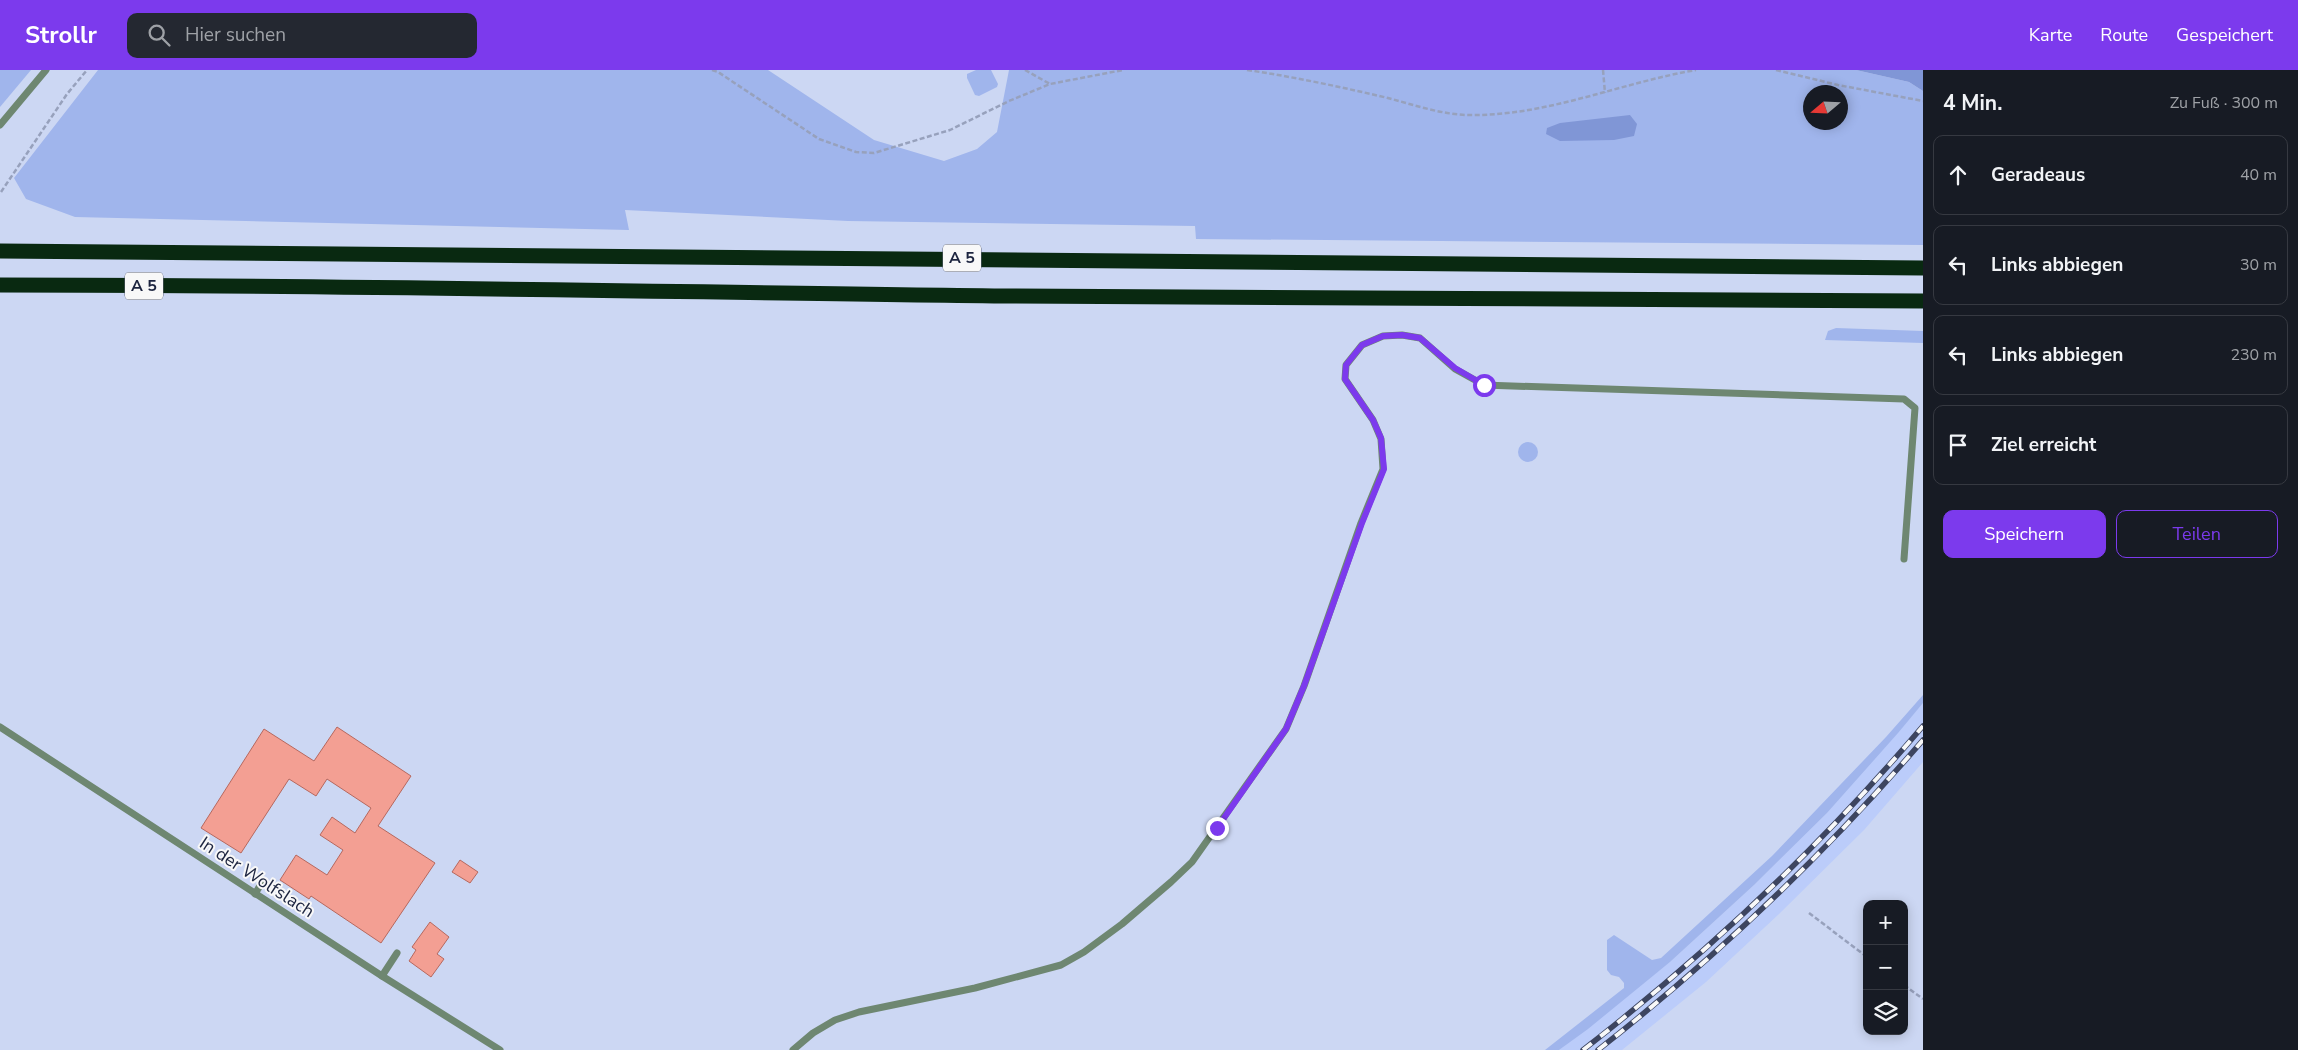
<!DOCTYPE html>
<html lang="de">
<meta charset="utf-8">
<style>
body{margin:0;font-family:"Nunito Sans",sans-serif;background:#242831;color:#f1f3f6}
.controls{position:absolute;right:15px;bottom:15px;display:grid;overflow:hidden;border-radius:10px;box-shadow:0 2px 12px #0003}
.controls button{width:45px;height:45px;display:grid;place-items:center;padding:0;border:0;border-bottom:1px solid #363941;background:#171b24;color:#f1f3f6;font:25px sans-serif}
.compass{position:absolute;left:1803px;top:15px;width:45px;height:45px;border-radius:50%;background:#171b24;box-shadow:0 2px 12px #0003;rotate:251deg}
.stop{position:absolute;width:15px;height:15px;margin:-11px;border:4px solid #7c3aed;border-radius:50%;background:#fff}
.stop.end{background:#7c3aed;border-color:#fff;box-shadow:0 1px 5px #0008}
.list{margin:0;padding:0;list-style:none}
h2{display:flex;justify-content:space-between;align-items:center;height:65px;margin:0;padding:0 20px;font-size:21px}
h2 small{font-size:16px;font-weight:400;color:#9ea1a6}
.list li{display:grid;grid-template-columns:32px 1fr auto;gap:15px;align-items:center;box-sizing:border-box;height:80px;margin:0 10px 10px;padding:0 10px;border:1px solid #363941;border-radius:10px}
.list b{display:block;font-size:19px;white-space:nowrap}
.list em{font-size:16px;font-style:normal;color:#9ea1a6}
.actions{display:flex;gap:10px;padding:15px 20px}
.actions a{flex:1;padding:11px 0;border:1px solid #7c3aed;border-radius:10px;text-align:center;font-size:18px;color:#7c3aed}
.actions .main{background:#7c3aed;color:#fff}
.icon{flex:none;width:28px;height:28px;fill:none;stroke:currentColor;stroke-width:2;stroke-linecap:round;stroke-linejoin:round}
.map{position:relative;flex:none;width:1923px;height:980px;overflow:hidden}
header{display:flex;align-items:center;gap:30px;box-sizing:border-box;height:70px;padding:0 25px;background:#7c3aed;color:#fff}
header strong{font-size:24px}
nav{display:flex;gap:28px;margin-inline-start:auto;font-size:18px}
.search{width:350px;height:45px;background:#242831;display:flex;align-items:center;gap:12px;box-sizing:border-box;padding:0 18px;border-radius:10px;color:#9ea1a6;font-size:19px}
main{display:flex}
aside{flex:1;background:#171b24}
.map>svg:first-child{display:block}
.built{fill:#bbccfa}
.green{fill:#a0b5ec;fill-rule:evenodd}
.forest{fill:#8096d6}
.building{fill:#f39f93;stroke:#b6685e}
.lines{fill:none;stroke-linecap:round;stroke-linejoin:round}
.path{stroke:#97a1bc;stroke-width:2.5;stroke-dasharray:5 2.5;stroke-linecap:butt}
.service{stroke:#6e8771;stroke-width:7}
.motorway{stroke:#092911;stroke-width:15}
.rail-casing{stroke:#3d4560;stroke-width:5.5}
.rail{stroke:#f8f8f8;stroke-width:4;stroke-dasharray:11;stroke-linecap:butt}
.route{stroke:#7c3aed;stroke-width:6}
.labels{text-anchor:middle;dominant-baseline:central;stroke-width:4;stroke-linejoin:round;paint-order:stroke}
.shield{fill:#f8f8f8;stroke:#5e6476;stroke-width:1}
.shield-label{font-size:16px;font-weight:bold;fill:#1c243f}
.street-label{font-size:18px;fill:#1c243f;stroke:#f8f8f8}
</style>
<header>
<strong>Strollr</strong>
<div class="search"><svg class="icon" aria-label="search" viewBox="0 0 24 24"><circle cx="10" cy="10" r="6"/><path d="M15 15l6 6"/></svg>Hier suchen</div>
<nav><a>Karte</a><a>Route</a><a>Gespeichert</a></nav>
</header>
<main>
<div class="map">
<svg width="1923" height="980" viewBox="0 0 1923 980">
<rect width="100%" height="100%" fill="#ccd7f3"/>
<polygon class="built" points="1923,633 1923,692 1864,760 1779,844 1706,912 1622,980 1559,980 1670,892 1754,815 1827,743"/>
<g class="green">
<polygon points="0,0 31,0 0,37"/>
<path d="M98 0H768L874 70 944 91 977 79 997 62 1009 0H1856L1909 12 1923 21V175L1196 169 1195 156 848 151 625 140 629 160 75 147 26 129 14 108ZM1810 22H1840V52H1810Z"/>
<polygon points="976,0 991,0 998,14 997,17 979,26 975,25 967,8 967,4"/>
<polygon points="1836,258 1923,261 1923,273 1825,270 1828,261"/>
<circle cx="1528" cy="382" r="10"/>
<polygon points="1923,625 1923,633 1898,663 1827,743 1754,815 1670,892 1588,959 1559,980 1545,980 1624,918 1624,913 1619,907 1611,905 1607,900 1607,870 1614,865 1652,890 1661,888 1772,786 1886,667"/>
</g>
<g class="forest">
<polygon points="1856,0 1923,0 1923,21 1909,12"/>
<polygon points="1630,45 1637,54 1634,66 1614,70 1560,71 1546,64 1547,58 1560,53"/>
</g>
<g class="building">
<polygon points="337,657 411,706 378,756 435,793 381,873 311,826 309,829 280,810 296,785 327,805 343,780 320,765 332,747 355,763 371,738 327,709 316,726 289,709 241,783 201,758 264,659 314,691"/>
<polygon points="460,790 478,802 470,813 452,802"/>
<polygon points="430,852 449,867 437,884 444,889 431,907 409,891 416,880 412,877"/>
</g>
<g class="lines">
<g class="path">
<polyline points="712,0 718,2 819,69 856,82 874,83 950,60 1009,31 1050,14 1123,0"/>
<polyline points="1025,0 1050,14"/>
<path d="M1247 0C1295 7 1341 17 1388 28 1414 35 1443 45 1470 45 1547 46 1620 13 1696 0"/>
<polyline points="1603,0 1605,23"/>
<polyline points="1776,0 1838,15 1923,31"/>
<polyline points="1,122 67,24 87,0"/>
<polyline points="1809,843 1867,887"/>
<polyline points="1904,915 1923,929"/>
</g>
<g class="service">
<polyline points="0,55 46,0"/>
<polyline points="0,657 382,906 500,980"/>
<polyline points="255,824 261,814"/>
<polyline points="382,906 397,883"/>
<polyline points="793,980 813,963 835,950 859,942 975,918 1061,895 1084,882 1122,854 1171,812 1192,792 1286,659 1304,616 1361,453 1383,399 1381,369 1373,350 1345,309 1346,295 1362,275 1383,266 1402,265 1420,268 1455,299 1484,315 1904,329 1915,338 1904,489"/>
</g>
<g class="motorway">
<polyline points="0,181 1923,198"/>
<path d="M0 215C335 215 670 222 1005 226 1311 229 1617 228 1923 231"/>
</g>
<defs>
<g id="rail">
<path d="M1583 980C1708 883 1821 776 1923 656"/>
<path d="M1598 980C1717 887 1825 784 1923 670"/>
</g>
</defs>
<use href="#rail" class="rail-casing"/>
<use href="#rail" class="rail"/>
</g>
<g class="lines">
<polyline class="route" points="1217,758 1286,659 1304,616 1362,453 1384,399 1381,368 1373,350 1345,309 1346,295 1362,275 1383,266 1402,265 1420,268 1455,298 1484,315"/>
</g>
<g class="labels">
<g class="shield">
<rect x="943" y="174.5" width="38" height="27" rx="4"/>
<rect x="125" y="202.5" width="38" height="27" rx="4"/>
</g>
<g class="shield-label">
<text x="962" y="188">A 5</text>
<text x="144" y="216">A 5</text>
</g>
<g class="street-label">
<text transform="translate(257 807) rotate(33)">In der Wolfslach</text>
</g>
</g>
</svg>
<div class="controls">
<button>+</button>
<button>−</button>
<button><svg class="icon" aria-label="layers" viewBox="0 0 24 24"><path d="M12 4l9 5-9 5-9-5zM3 14l9 5 9-5"/></svg></button>
</div>
<svg class="compass" viewBox="-18 -18 36 36"><path d="M0-13l5 13h-10z" fill="#e53935"/><path d="M0 13l5-13h-10z" fill="#9ea1a6"/></svg>
<div class="stop" style="left:1484px;top:315px"></div>
<div class="stop end" style="left:1217px;top:758px"></div>
</div>
<aside>
<h2>4 Min.<small>Zu Fuß · 300 m</small></h2>
<ul class="list">
<li><svg class="icon" aria-label="ahead" viewBox="0 0 24 24"><path d="M12 20V5M6 11l6-6 6 6"/></svg><div><b>Geradeaus</b></div><em>40 m</em></li>
<li><svg class="icon" aria-label="left" viewBox="0 0 24 24"><path d="M17 20v-9H6M10 6l-5 5 5 5"/></svg><div><b>Links abbiegen</b></div><em>30 m</em></li>
<li><svg class="icon" aria-label="left" viewBox="0 0 24 24"><path d="M17 20v-9H6M10 6l-5 5 5 5"/></svg><div><b>Links abbiegen</b></div><em>230 m</em></li>
<li><svg class="icon" aria-label="arrive" viewBox="0 0 24 24"><path d="M6 21V4h12l-3 4 3 4H6"/></svg><div><b>Ziel erreicht</b></div></li>
</ul>
<div class="actions"><a class="main">Speichern</a><a>Teilen</a></div>
</aside>
</main>
